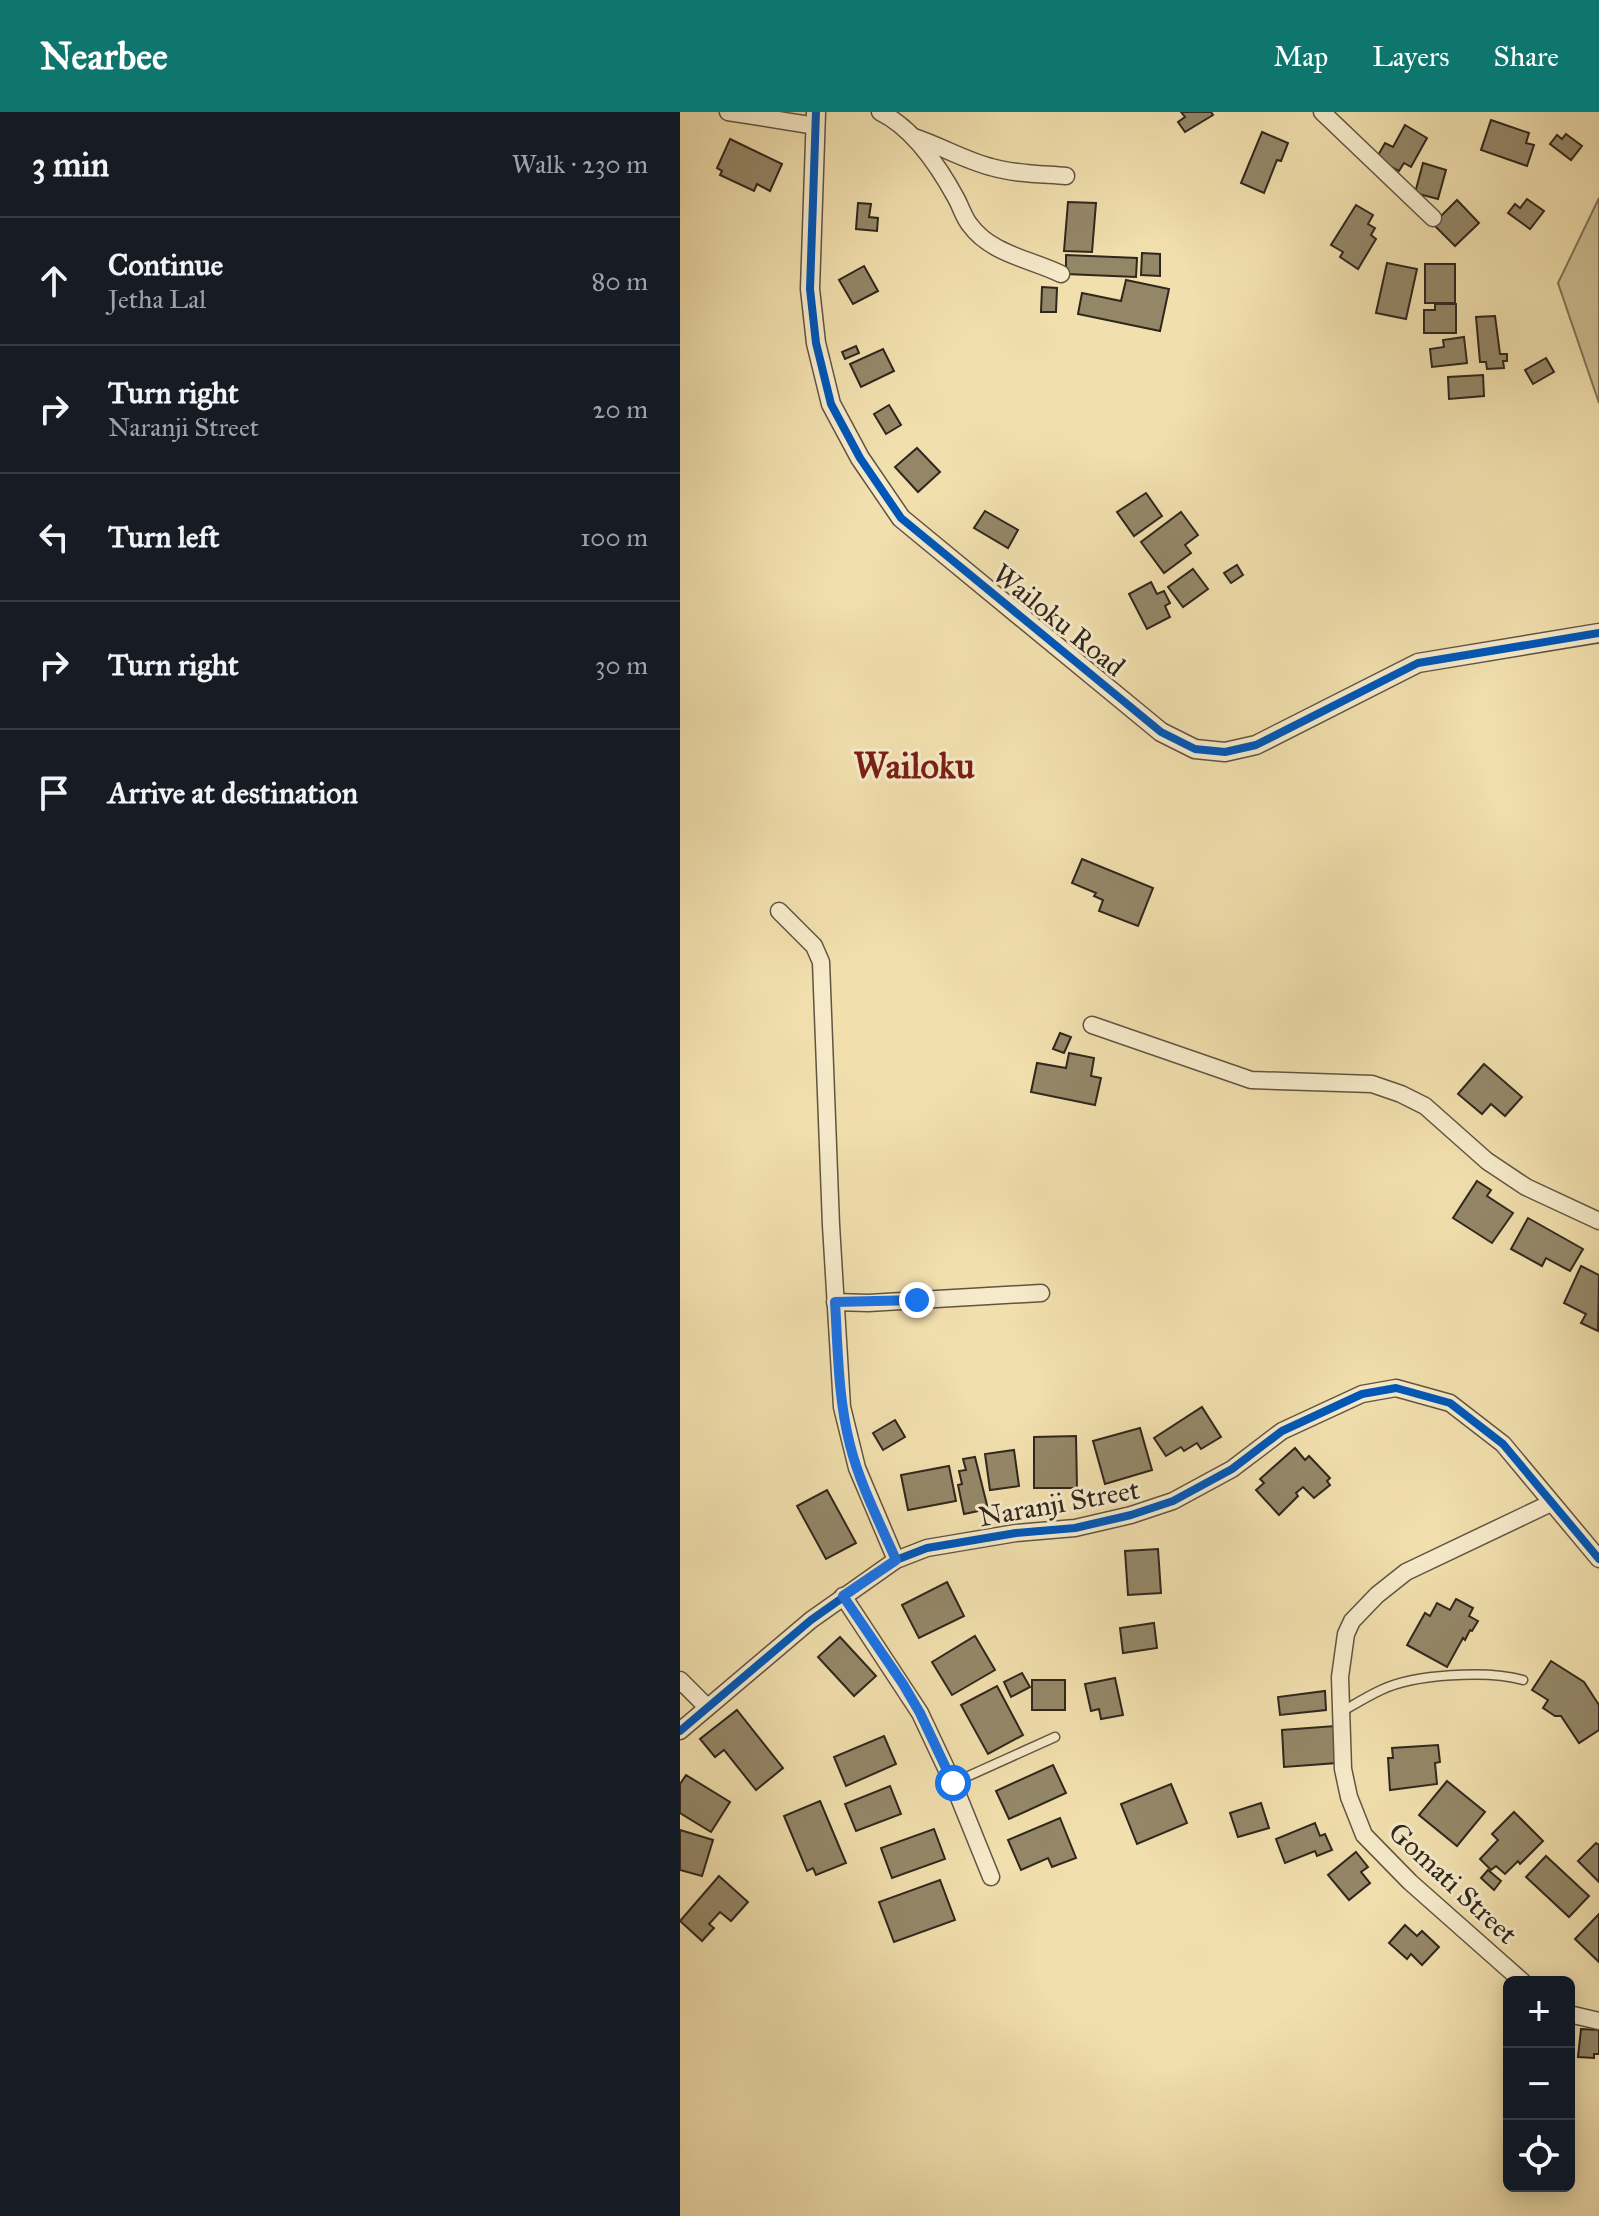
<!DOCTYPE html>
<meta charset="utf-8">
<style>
body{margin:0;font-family:"IM FELL Great Primer",serif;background:#20242c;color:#f1f3f6}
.controls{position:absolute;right:24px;bottom:24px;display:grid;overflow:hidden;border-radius:12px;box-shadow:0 4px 20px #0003}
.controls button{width:72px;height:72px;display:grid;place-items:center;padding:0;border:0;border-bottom:2px solid #363941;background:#171b24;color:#f1f3f6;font:40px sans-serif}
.stop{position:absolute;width:24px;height:24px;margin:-18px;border:6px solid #1a73e8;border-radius:50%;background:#fff}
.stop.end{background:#1a73e8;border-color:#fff;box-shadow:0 2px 8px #0008}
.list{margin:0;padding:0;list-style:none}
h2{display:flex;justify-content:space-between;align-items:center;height:104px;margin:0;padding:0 32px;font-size:34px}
h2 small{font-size:26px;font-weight:400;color:#9ea1a6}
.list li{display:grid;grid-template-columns:52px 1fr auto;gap:24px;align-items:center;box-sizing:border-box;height:128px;padding:0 32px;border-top:2px solid #363941}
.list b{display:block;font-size:30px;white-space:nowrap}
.list p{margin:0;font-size:26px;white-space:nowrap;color:#9ea1a6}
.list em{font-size:26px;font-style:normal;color:#9ea1a6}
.icon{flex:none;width:44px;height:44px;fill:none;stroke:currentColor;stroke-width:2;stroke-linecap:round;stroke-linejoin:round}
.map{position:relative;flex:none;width:919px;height:2104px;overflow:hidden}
header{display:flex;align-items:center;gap:48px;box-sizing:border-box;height:112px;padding:0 40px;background:#0f766e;color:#fff}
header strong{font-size:38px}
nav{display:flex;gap:44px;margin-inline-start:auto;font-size:28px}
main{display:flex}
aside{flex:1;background:#171b24}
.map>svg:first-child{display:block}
.green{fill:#d0c095;stroke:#807459;stroke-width:2}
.building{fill:#948768;stroke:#2f271d;stroke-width:2}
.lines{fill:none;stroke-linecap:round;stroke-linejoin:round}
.service-casing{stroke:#605541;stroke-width:11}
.minor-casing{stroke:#605541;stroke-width:19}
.tertiary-casing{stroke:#605541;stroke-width:21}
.service{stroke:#f6eaca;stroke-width:8}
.minor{stroke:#f6eaca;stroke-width:16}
.tertiary{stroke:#f6eaca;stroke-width:18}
.cycleway-casing{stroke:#f6eaca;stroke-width:13}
.cycleway{stroke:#0057b8;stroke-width:8}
.route{stroke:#1a73e8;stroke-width:10}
.labels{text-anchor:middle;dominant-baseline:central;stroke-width:6;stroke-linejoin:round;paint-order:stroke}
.street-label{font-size:28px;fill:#2f271d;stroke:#f6eaca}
.district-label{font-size:36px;font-weight:bold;fill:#7a1f14;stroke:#f6eaca}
</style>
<header>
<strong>Nearbee</strong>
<nav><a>Map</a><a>Layers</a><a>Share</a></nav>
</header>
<main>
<aside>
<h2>3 min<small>Walk · 230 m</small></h2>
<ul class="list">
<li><svg class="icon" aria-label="ahead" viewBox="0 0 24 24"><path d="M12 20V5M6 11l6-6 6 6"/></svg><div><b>Continue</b><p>Jetha Lal</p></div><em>80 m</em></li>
<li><svg class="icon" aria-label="right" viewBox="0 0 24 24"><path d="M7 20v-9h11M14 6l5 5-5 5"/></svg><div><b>Turn right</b><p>Naranji Street</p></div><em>20 m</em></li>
<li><svg class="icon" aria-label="left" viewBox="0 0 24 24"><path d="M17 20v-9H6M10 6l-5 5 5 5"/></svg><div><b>Turn left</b></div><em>100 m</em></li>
<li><svg class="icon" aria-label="right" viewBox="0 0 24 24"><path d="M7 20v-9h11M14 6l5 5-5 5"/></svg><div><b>Turn right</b></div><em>30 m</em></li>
<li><svg class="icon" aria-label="arrive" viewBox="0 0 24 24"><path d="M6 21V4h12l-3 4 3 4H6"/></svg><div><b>Arrive at destination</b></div></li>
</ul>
</aside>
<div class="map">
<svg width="919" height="2104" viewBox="0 0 919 2104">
<rect width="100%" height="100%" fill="#f1dfad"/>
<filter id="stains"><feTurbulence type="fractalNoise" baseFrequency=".0025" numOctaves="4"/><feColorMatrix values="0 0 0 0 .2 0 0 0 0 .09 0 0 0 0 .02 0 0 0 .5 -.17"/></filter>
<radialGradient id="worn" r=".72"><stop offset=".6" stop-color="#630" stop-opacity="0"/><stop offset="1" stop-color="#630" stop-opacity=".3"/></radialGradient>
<polygon class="green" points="919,86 919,291 878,171"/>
<g class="building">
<polygon points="501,0 531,0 533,3 505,20 498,10 505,5"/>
<polygon points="811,8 849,21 846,31 854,33 847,54 801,38"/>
<polygon points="725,13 747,26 731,55 724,51 719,59 696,47 705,31 713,35"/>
<polygon points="582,20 608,31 601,49 597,48 584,81 561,71"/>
<polygon points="886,22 902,34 891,48 870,32 877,23 882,27"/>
<polygon points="50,27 102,52 90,79 77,72 74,79 40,63 42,59 37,56"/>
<polygon points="743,51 766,58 758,87 735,81"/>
<polygon points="847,87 864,99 850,117 828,101 835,92 840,96"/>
<polygon points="777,88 799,111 775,134 753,112"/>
<polygon points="388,90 416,91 412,140 384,139"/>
<polygon points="178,91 191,92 189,105 198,106 197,119 176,117"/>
<polygon points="676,93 693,103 688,112 695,116 691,123 696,127 678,157 660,145 663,140 651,133"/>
<polygon points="462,141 480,142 480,164 461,163"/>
<polygon points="386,143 457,146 456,165 386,162"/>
<polygon points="707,151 737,157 726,207 696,201"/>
<rect x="745" y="152" width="30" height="39"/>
<polygon points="184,154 198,179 173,192 159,168"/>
<polygon points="446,168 489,177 480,219 398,202 402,181 441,189"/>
<polygon points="362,175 377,176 376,200 361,200"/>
<polygon points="755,192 776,192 776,221 744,221 744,198 755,198"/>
<polygon points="815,204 820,242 827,242 827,249 823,249 824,256 807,257 806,250 800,250 796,205"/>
<polygon points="784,225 787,251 752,255 750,237 764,235 763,228"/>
<polygon points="176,234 179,241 165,247 162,240"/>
<polygon points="203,237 214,259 181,275 170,252"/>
<polygon points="866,246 874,260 853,272 845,258"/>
<polygon points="803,263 804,284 769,287 768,265"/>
<polygon points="209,293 221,313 206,322 194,302"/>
<polygon points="237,336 260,360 238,380 215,355"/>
<polygon points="466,381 482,404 454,424 437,400"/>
<polygon points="305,399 338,418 328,436 294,416"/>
<polygon points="501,400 518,423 505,433 511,441 484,461 461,430"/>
<polygon points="557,453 563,463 551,471 544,461"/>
<polygon points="513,457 528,477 503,495 488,475"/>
<polygon points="471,470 477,482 484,479 490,491 485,494 490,505 467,517 449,482"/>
<polygon points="402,747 473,776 458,814 419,799 423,788 414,784 416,781 392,771"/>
<polygon points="380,921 391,925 384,941 373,937"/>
<polygon points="389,941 414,946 411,964 421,966 415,993 351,980 357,951 386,956"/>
<polygon points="804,952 842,985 825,1004 811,992 802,1002 778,982"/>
<polygon points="797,1069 811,1078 807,1084 833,1101 812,1131 773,1106"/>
<polygon points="848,1106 903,1137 890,1159 866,1146 862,1154 831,1137"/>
<polygon points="901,1154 919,1163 918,1219 901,1211 906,1202 884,1191"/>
<polygon points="522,1295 541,1325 521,1337 517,1331 504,1339 501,1335 486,1344 474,1326"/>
<polygon points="215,1308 225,1325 203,1338 193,1321"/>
<polygon points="460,1316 472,1358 425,1372 413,1329"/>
<polygon points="396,1324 397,1376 354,1376 354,1325"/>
<polygon points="615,1336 625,1348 629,1344 650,1366 647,1369 650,1373 634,1386 623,1375 616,1381 618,1384 599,1403 576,1378 584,1371 580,1367"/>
<polygon points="334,1338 339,1374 310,1378 305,1342"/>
<polygon points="295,1345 308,1397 284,1402 278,1373 282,1372 279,1359 286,1358 283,1347"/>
<polygon points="269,1354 276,1389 228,1398 221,1363"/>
<polygon points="147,1378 176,1431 146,1447 117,1394"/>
<polygon points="478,1437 481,1481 448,1483 445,1439"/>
<polygon points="267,1470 284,1504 239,1526 222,1493"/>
<polygon points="776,1487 793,1496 789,1504 798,1509 792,1519 790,1518 785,1528 783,1526 767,1555 727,1533 745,1501 750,1504 757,1491 770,1498"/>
<polygon points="474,1511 477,1536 443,1541 440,1516"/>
<polygon points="295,1524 315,1558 272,1583 252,1550"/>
<polygon points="160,1525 196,1564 174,1584 138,1545"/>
<polygon points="871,1549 904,1570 919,1593 919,1618 899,1631 881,1604 875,1604 863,1596 868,1588 852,1578"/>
<polygon points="342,1561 350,1575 331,1585 324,1570"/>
<polygon points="435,1566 443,1603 421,1607 419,1597 411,1599 405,1572"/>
<rect x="352" y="1568" width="33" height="30"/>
<polygon points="317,1574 343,1623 308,1642 281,1593"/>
<polygon points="645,1579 646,1598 600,1603 598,1585"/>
<polygon points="57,1598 103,1656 76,1678 44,1638 35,1645 20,1627"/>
<polygon points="655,1614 657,1651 604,1655 602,1618"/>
<polygon points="204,1624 216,1652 166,1674 154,1645"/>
<polygon points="758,1633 760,1650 755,1651 757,1672 710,1678 708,1646 713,1646 712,1636"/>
<polygon points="373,1653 386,1681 329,1707 316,1679"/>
<polygon points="6,1663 50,1690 31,1720 0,1701 0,1672"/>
<polygon points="767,1669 805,1700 777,1734 739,1703"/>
<polygon points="491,1672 507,1711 457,1732 441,1692"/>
<polygon points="210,1674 221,1702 176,1719 165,1692"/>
<polygon points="140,1689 166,1751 136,1763 133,1756 127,1759 104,1704"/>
<polygon points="581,1691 589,1716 558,1725 550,1701"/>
<polygon points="834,1700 863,1729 840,1752 838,1749 825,1762 816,1754 811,1758 800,1747 818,1728 812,1722"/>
<polygon points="380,1706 396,1746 372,1755 368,1746 341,1758 328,1728"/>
<polygon points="635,1711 640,1724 645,1722 652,1738 637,1744 635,1739 605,1751 596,1727"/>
<polygon points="254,1717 265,1747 212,1766 201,1736"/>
<polygon points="0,1718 33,1728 22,1764 0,1758"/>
<polygon points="916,1731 919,1733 919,1770 898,1749"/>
<polygon points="676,1740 688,1755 681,1760 690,1771 669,1788 648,1763"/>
<polygon points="866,1744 909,1784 889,1805 846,1765"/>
<polygon points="808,1758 821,1769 814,1778 801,1766"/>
<polygon points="39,1764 68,1790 51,1809 40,1800 29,1812 34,1816 22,1829 0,1809"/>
<polygon points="260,1768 275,1808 214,1830 199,1790"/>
<polygon points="919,1802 919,1850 895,1827"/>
<polygon points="725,1813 737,1824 742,1819 759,1835 742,1853 731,1842 727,1847 709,1831"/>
<polygon points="901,1917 919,1918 919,1942 914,1942 914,1946 898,1945"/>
</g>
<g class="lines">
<defs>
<g id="service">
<path d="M663 1599C675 1592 688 1584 701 1578 734 1562 808 1558 843 1568"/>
<polyline points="273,1671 375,1625"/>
</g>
<g id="minor">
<polyline points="48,0 136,14"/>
<path d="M200 0C233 16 258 53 276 86 281 95 284 106 290 113 311 142 350 147 381 162"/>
<polyline points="642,0 753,106"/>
<path d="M234 25C261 34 284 48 311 55 334 62 362 62 386 64"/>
<polyline points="99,799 134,834 141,850 151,1113 162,1295 177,1356 216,1448"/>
<polyline points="412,913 571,968 692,972 721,982 745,994 807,1049 846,1075 919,1109"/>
<polyline points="155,1190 188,1191 361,1181"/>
<polyline points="163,1484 240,1601 273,1671 311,1765"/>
<polyline points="0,1568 26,1594"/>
<polyline points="0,1619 131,1508 216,1448 247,1436 336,1421 395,1416 451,1403 493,1389 552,1357 602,1319 682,1282 716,1276 770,1291 823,1332 919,1447"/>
<polyline points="843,1870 730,1770 684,1723 669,1685 663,1657 660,1565 666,1522 672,1509 697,1483 726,1460 871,1391"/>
<polyline points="889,1902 919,1909"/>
</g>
<polyline id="tertiary" points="136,0 130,177 136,231 151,292 180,346 221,406 481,620 515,637 545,640 576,633 738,551 919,521"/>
</defs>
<use href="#service" class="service-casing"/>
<use href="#minor" class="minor-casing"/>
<use href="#tertiary" class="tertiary-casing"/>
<use href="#service" class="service"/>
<use href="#minor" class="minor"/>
<use href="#tertiary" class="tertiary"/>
<defs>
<g id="cycleway">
<polyline points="136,0 130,177 136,231 151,292 180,346 221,406 481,620 515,637 545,640 576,633 738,551 919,521"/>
<polyline points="0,1619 131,1508 216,1448 247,1436 336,1421 395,1416 451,1403 493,1389 552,1357 602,1319 682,1282 716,1276 770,1291 823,1332 919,1447"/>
</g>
</defs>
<use href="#cycleway" class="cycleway-casing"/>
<use href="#cycleway" class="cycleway"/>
</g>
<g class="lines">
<path class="route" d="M237 1188 155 1190C158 1238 158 1286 170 1333 180 1373 200 1411 216 1448L163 1484 223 1572 240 1601 273 1671"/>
</g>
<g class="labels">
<g class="street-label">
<text transform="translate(379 508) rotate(39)">Wailoku Road</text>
<text transform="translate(379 1391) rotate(-10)">Naranji Street</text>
<text transform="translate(773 1771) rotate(43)">Gomati Street</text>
</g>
<g class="district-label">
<text x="234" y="654">Wailoku</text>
</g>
</g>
<rect width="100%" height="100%" filter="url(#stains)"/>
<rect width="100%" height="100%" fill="url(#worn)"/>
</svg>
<div class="controls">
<button>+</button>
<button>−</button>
<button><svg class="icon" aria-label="locate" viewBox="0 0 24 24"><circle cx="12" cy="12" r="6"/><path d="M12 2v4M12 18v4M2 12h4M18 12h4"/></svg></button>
</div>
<div class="stop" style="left:273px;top:1671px"></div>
<div class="stop end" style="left:237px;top:1188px"></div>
</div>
</main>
